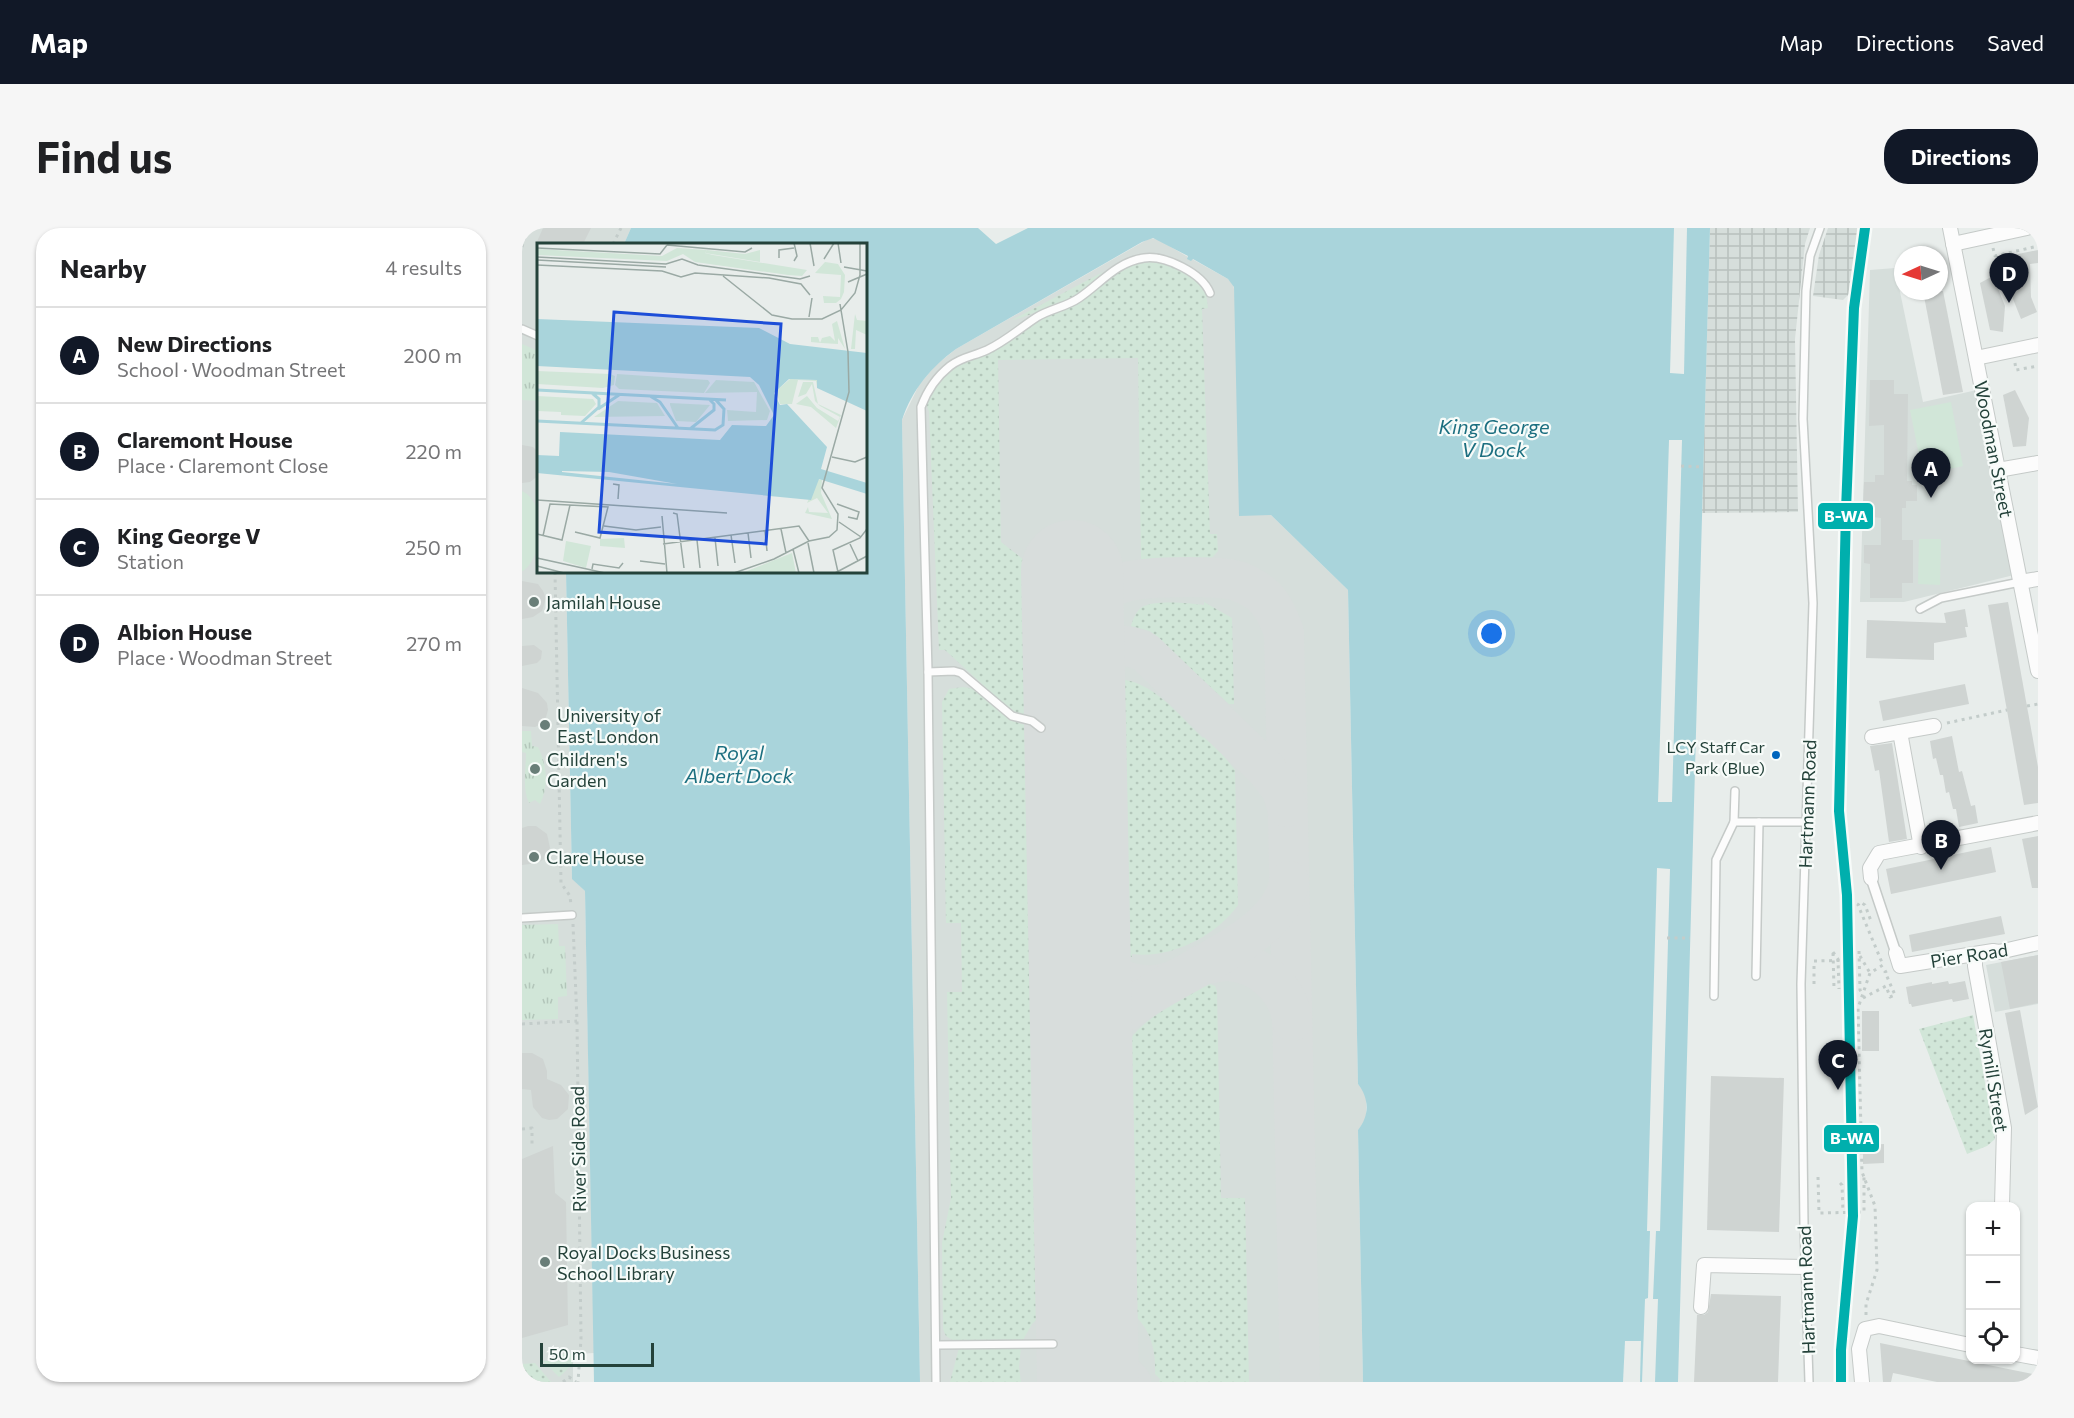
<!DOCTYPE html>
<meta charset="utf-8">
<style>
body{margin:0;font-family:Commissioner,sans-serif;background:#f6f6f6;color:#202124}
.controls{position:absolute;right:18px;bottom:18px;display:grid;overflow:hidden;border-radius:12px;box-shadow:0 2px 4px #0004}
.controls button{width:54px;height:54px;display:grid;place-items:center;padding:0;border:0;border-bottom:2px solid #e0e0e0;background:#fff;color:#202124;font:30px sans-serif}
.compass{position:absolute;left:1372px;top:18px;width:54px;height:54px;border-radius:50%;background:#fff;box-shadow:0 2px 4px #0004;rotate:266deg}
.scale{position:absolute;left:18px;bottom:15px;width:114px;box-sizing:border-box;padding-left:6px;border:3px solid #24423a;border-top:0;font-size:16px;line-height:21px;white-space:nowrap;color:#24423a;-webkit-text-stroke:4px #f7fbf9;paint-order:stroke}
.you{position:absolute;left:970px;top:406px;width:21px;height:21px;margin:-15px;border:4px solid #fff;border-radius:50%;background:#1a73e8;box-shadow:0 0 0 9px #1a73e833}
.badge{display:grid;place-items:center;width:39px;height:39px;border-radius:50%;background:#111827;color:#fff;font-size:20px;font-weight:700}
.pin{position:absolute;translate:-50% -50px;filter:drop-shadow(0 2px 3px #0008)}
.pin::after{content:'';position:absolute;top:32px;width:21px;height:18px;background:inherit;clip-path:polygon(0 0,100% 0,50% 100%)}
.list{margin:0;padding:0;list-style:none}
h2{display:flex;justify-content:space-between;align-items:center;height:78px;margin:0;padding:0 24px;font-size:26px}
h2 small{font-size:20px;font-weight:400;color:#757577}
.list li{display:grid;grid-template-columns:39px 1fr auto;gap:18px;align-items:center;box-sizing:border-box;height:96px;padding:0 24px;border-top:2px solid #e0e0e0}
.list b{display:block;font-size:22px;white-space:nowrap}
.list p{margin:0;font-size:20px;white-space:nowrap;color:#757577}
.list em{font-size:20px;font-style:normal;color:#757577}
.icon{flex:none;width:33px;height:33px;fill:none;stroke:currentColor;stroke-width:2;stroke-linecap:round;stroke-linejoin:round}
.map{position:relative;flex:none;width:1516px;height:1154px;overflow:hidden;border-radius:24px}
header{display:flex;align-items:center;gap:36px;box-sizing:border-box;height:84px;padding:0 30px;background:#111827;color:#fff}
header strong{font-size:28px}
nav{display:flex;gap:33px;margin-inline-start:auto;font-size:21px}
.intro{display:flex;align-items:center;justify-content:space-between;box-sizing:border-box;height:144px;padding:0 36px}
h1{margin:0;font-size:42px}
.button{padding:15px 27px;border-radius:24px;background:#111827;color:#fff;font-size:21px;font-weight:700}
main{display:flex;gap:36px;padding:0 36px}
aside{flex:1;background:#fff;border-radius:24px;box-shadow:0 2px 4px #0004}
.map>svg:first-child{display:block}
.built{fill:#d6dedb}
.industrial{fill:url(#industrial-grid)}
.grass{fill:url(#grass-dots)}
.park{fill:url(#park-tufts)}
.garden{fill:#d1e6d8}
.water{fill:#a9d4db}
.pier{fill:#e8edeb}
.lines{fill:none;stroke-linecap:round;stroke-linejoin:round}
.taxiway{stroke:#d8dddc;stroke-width:40}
.runway{stroke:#d8dddc;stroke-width:102}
.building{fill:#cfd4d2}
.service-casing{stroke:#c5cac8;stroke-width:10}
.pedestrian-casing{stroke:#c5cac8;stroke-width:12}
.minor-casing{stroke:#c5cac8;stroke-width:16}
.path{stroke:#c3ccca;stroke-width:3;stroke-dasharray:3 4.5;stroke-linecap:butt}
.service{stroke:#fcfcfc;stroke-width:7}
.pedestrian{stroke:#fcfcfc;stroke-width:9}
.minor{stroke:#fcfcfc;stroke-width:14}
.path-bridge{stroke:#c3ccca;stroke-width:3;stroke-dasharray:3 4.5;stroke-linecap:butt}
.rail-1-casing{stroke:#f7fbf9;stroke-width:15}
.rail-1{stroke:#00afad;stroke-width:10}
.poi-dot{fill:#697e78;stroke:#f7fbf9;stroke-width:2}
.bus-dot{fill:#0065bd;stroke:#f7fbf9;stroke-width:2}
.labels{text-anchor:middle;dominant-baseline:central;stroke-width:4.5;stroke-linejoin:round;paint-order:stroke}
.bus-label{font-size:16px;fill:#24423a;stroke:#f7fbf9;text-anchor:end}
.street-label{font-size:18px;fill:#24423a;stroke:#f7fbf9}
.poi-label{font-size:18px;fill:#24423a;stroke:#f7fbf9;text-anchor:start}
.water-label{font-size:20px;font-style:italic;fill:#1c6f80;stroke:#f7fbf9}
.inset-river{fill:none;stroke:#a9d4db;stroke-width:3}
.inset-road{fill:none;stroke:#9aa9a4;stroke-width:1.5}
.view{fill:#1d4ed8;fill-opacity:0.15;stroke:#1d4ed8;stroke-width:3}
.inset-edge{fill:none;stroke:#24423a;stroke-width:3}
.line-badge{stroke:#f7fbf9;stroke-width:2}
.badge-label{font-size:16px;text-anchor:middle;font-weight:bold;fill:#fff}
</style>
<header>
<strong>Map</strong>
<nav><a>Map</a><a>Directions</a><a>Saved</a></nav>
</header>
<div class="intro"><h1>Find us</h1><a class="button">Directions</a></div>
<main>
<aside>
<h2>Nearby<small>4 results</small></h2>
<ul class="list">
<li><span class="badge">A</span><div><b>New Directions</b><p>School · Woodman Street</p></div><em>200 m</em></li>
<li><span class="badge">B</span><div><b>Claremont House</b><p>Place · Claremont Close</p></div><em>220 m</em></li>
<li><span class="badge">C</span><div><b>King George V</b><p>Station</p></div><em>250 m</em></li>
<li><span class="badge">D</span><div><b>Albion House</b><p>Place · Woodman Street</p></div><em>270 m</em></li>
</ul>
</aside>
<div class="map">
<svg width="1516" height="1154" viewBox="0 0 1516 1154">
<defs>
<pattern id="industrial-grid" width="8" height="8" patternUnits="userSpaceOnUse" patternTransform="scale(1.5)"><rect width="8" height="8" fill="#d6dedb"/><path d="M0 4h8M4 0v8" fill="none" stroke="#b8c0bd"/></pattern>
<pattern id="grass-dots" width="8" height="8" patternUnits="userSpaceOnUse" patternTransform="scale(1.5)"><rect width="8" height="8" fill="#d1e6d8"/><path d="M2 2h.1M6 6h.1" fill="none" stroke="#b3c6ba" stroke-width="1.8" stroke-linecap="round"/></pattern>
<pattern id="park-tufts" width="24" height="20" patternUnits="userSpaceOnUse" patternTransform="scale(1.5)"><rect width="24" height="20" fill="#d1e6d8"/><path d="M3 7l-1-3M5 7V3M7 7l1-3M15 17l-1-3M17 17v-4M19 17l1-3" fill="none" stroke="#b3c6ba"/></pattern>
</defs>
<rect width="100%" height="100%" fill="#e8edeb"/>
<g class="built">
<polygon points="0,0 109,0 102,16 16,16 16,344 44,344 50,650 63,663 72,1125 54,1126 51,1135 51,1154 0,1154"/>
<polygon points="628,10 637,12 666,29 665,30 670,31 706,51 711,55 749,287 826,362 836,856 844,866 844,892 836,902 841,1154 398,1154 380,192 397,157 414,137 434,121"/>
<polygon points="1373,40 1401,174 1455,162 1492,347 1382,374 1338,374 1348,42"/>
<polygon points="1516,727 1516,776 1473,784 1464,737"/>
</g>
<g class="industrial">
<polygon points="1188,0 1288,0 1283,16 1273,111 1276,284 1180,285"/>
<polygon points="1306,0 1335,0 1332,61 1321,72 1291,68 1297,27"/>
</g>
<g class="grass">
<path d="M623 33C642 33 672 45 682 62 685 67 685 74 686 80L680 81 688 306H695L696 323 689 331 619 332 616 130 476 132 479 314 507 336 510 488 498 486 485 479 423 422H417L407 184 404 175 412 160 436 136 464 126 484 115 522 90 558 73 590 47 605 39Z"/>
<path d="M581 44C560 65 550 71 522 81 511 85 502 90 490 92Z"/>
<path d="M682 374 710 390 712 476H707L628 403 609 398C611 391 615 381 622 378 636 372 666 375 682 377Z"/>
<path d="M594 451C630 451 657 488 681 510L682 509 700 526 713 542 716 677C694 708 649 731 610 726V729L599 723Z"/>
<path d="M441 459C472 462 474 494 510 498L523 1083 510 1096 501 1112 432 1113 424 1108 421 1101 420 1015 429 970 425 764H440L439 695H424L420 474 427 461Z"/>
<path d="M688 756 693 758 695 763 699 970H723L727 1154H637L638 1151 633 1146C634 1119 628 1098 605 1081L600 829C607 796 655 775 682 757Z"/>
<polygon points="1451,787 1473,911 1465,918 1445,926 1397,801"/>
<polygon points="499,1119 497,1139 499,1154 428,1154 437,1120"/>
<path d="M27 1126H54C52 1136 44 1143 37 1149L21 1133H29Z"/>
<polygon points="13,1135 29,1154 0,1154 0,1136"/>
</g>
<g class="park">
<polygon points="0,116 16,123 16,173 0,172"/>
<path d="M0 503H9L10 518 16 519C25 537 27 558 18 576L13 572 7 575C0 560 4 542 4 525L0 524Z"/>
<polygon points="36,696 37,718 43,718 45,768 36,769 36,791 0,792 0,697"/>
</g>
<g class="garden">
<polygon points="1429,174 1441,238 1401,247 1388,182"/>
<path d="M0 263C25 274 22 328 1 343H0Z"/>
<polygon points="1397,311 1419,311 1418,357 1396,356"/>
</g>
<path class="water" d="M109 0H456L474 16 506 0H1188L1156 1154H841L836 902C848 887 847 870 836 856L826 362 749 287 717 288 712 59 706 51 671 31 669 33 665 31 666 28 631 10 620 14 434 121C409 139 390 162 380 192L398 1154H72L63 663 50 651 44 344H344V16H102Z"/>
<g class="pier">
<polygon points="1152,0 1165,0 1162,146 1148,145"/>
<polygon points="1147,212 1160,212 1150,574 1136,574"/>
<polygon points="1135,640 1148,641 1138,1003 1134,1003 1131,1071 1136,1071 1133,1154 1120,1154 1123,1071 1126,1070 1128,1003 1125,1003"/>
<polygon points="1103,1113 1119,1113 1118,1154 1101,1154"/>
</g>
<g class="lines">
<g class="taxiway">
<path d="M552 421C556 399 561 380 580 365 586 361 593 357 600 355 620 348 684 348 706 351 715 352 724 356 732 361 748 370 756 387 762 405L778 1154"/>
<path d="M552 460C563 425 588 408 623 424L744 541 760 562 765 579"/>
<path d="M557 692C560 706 564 720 573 731 591 756 626 763 653 752"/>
<path d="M677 738C687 736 696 733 705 733 737 734 767 761 770 793"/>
<path d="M560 866C563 848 566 830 575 814 612 751 758 724 767 653"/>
<path d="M564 1078C571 1117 581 1127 609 1154"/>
</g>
<polyline class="runway" points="550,343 566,1154"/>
</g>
<g class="building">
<polygon points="21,0 69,0 61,16 14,16"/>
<polygon points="1516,22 1516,35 1508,36 1509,69 1515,84 1499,91 1491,71 1491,27"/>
<polygon points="1471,48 1483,78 1481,104 1468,102 1458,55"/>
<polygon points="1401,63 1421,63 1441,164 1421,167"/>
<polygon points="1348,152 1372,152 1372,166 1386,166 1385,253 1390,253 1390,257 1395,257 1395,273 1384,273 1384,280 1380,280 1380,312 1391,312 1391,355 1380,355 1380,370 1348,370 1348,336 1342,335 1342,317 1359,317 1359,290 1351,289 1351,280 1341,280 1342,254 1353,254 1353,247 1362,247 1362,197 1347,198"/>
<polygon points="1493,162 1507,190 1504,218 1491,219 1481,167"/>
<polygon points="0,217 11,219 16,224 16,248 8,254 0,255"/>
<polygon points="0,353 16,356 21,363 24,370 20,383 11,389 0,391"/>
<polygon points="1486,374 1516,539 1516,575 1502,577 1466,377"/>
<polygon points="1443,381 1446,399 1443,399 1445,409 1412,415 1412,432 1344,430 1345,392 1424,395 1422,385"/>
<polygon points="12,417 20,423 19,431 15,435 0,438 0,418"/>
<polygon points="1443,456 1447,476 1361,493 1357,473"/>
<polygon points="0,460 16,465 25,475 26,482 24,489 19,496 13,499 0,498"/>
<polygon points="1430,508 1437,544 1440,543 1449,578 1453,577 1456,595 1437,599 1434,581 1431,581 1427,564 1424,565 1421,547 1418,547 1414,530 1411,531 1408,513"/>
<polygon points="1370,515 1385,611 1367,614 1357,542 1353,543 1348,518"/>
<polygon points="6,598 14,598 25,606 28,620 22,631 16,635 0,637 0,600"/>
<polygon points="1516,608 1516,660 1510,660 1500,611"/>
<polygon points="1469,619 1474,644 1369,666 1364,641"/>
<polygon points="1479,688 1483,706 1390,724 1387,707"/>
<polygon points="1516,727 1516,775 1488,781 1479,734"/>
<polygon points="1426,753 1427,756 1443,753 1447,771 1431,774 1430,771 1390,779 1389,776 1387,776 1384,759 1410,754 1410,756"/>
<polygon points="1498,782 1516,879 1503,887 1483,785"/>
<rect x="1340" y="783" width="17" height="40"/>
<polygon points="0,825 10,825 21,831 25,843 25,851 39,857 47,867 46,881 35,891 27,892 20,890 11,879 9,862 0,861"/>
<polygon points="1189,848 1262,850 1257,1004 1185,1002"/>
<polygon points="1362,916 1362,935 1341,936 1341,917"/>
<polygon points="31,918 33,965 44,974 46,1097 0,1110 0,931"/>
<polygon points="1189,1066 1259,1068 1256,1154 1172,1154 1175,1087 1182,1087 1186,1084"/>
<polygon points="1358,1115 1516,1147 1516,1154 1415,1154 1371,1145 1369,1154 1361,1154"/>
</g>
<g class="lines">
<defs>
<g id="service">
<polyline points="0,101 16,108"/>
<polyline points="1398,381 1419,370 1498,354"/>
<polyline points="406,444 432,443 439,445 490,488 510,493 519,500"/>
<polyline points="1213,563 1212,594 1285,594"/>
<polyline points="0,690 50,687"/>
<polyline points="1234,748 1237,594"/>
<polyline points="1192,768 1194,632 1212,594"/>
<polyline points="415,1117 531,1116"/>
<path d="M414 1154 406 444 399 179C405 163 414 149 428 138 439 129 452 128 465 122 484 113 498 100 515 89 528 81 544 79 557 70 578 56 594 34 622 30 643 27 680 45 688 65"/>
<polyline points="1287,1154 1282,997 1279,756 1291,375 1281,191 1284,63 1288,28 1298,0"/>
</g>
<polyline id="pedestrian" points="1349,650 1374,725"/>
<g id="minor">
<polyline points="1428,0 1516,443"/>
<polyline points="1431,16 1505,0"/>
<polyline points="1454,130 1516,117"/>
<polyline points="1476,242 1516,235"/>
<polyline points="1498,354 1516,351"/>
<polyline points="1378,504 1399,619"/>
<polyline points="1350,509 1412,498"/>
<polyline points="1349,650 1348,640 1357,625 1516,595"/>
<polyline points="1374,725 1378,738 1471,723 1477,724 1516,715"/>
<polyline points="1453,727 1453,738 1482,900 1480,978"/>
<polyline points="1179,1079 1182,1037 1284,1039"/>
<polyline points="1494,1126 1516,1130"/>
<polyline points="1340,1154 1337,1121 1343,1101 1357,1098 1448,1117"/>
</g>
</defs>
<use href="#service" class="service-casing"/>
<use href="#pedestrian" class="pedestrian-casing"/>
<use href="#minor" class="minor-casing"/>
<g class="path">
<polyline points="91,16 99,0"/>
<polyline points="0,19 5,0"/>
<polyline points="1471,20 1473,28 1516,18"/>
<polyline points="1493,135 1494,142 1516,138"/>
<polyline points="1159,238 1181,239"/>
<polyline points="33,344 39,655 48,668 49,677"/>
<polyline points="1505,478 1516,476"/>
<polyline points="1425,495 1485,482"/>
<polyline points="51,696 55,793 59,1111 56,1154"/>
<polyline points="1145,710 1168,710"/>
<polyline points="1337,723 1338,762 1341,767"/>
<polyline points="1311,724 1316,731 1317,761"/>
<polyline points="1311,725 1312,760 1314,761"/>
<polyline points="1338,728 1348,745"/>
<polyline points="1292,738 1292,758"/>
<polyline points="1341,770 1364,758 1368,769 1373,767 1363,744 1365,743"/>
<polyline points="0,796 55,793"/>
<polyline points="0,901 10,900 10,918"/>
<polyline points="1296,949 1297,985 1342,984 1342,949"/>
<polyline points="1318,955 1320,957 1321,984"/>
<polyline points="1344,1087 1344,1076 1355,1042 1353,978 1340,944 1336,780 1348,745 1361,737 1336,677 1338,674 1343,677 1349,693"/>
<polyline points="41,1154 47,1149 54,1154"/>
</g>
<use href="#service" class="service"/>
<use href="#pedestrian" class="pedestrian"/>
<use href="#minor" class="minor"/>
<polyline class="path-bridge" points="1292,733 1337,732"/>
<defs>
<polyline id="rail-1" points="1319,1154 1319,1122 1331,988 1325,667 1317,583 1324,282 1332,80 1343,0"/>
</defs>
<use href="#rail-1" class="rail-1-casing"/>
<use href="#rail-1" class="rail-1"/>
</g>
<g class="poi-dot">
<circle cx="12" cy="374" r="6"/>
<circle cx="23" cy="497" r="6"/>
<circle cx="13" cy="541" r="6"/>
<circle cx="12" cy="629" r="6"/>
<circle cx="23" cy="1034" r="6"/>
</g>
<circle class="bus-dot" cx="1254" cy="527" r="5"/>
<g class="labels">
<g class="bus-label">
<text x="1243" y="518">LCY Staff Car<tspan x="1243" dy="21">Park (Blue)</tspan></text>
</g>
<g class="street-label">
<text transform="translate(1472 221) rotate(79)">Woodman Street</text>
<text transform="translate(1285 576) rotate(-88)">Hartmann Road</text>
<text transform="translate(1447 727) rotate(-9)">Pier Road</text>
<text transform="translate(1472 852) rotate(81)">Rymill Street</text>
<text transform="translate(56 921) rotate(-91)">River Side Road</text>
<text transform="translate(1284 1062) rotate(-92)">Hartmann Road</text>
</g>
<g class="poi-label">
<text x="24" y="374">Jamilah House</text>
<text x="35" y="487">University of<tspan x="35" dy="21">East London</tspan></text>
<text x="25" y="531">Children's<tspan x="25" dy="21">Garden</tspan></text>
<text x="24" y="629">Clare House</text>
<text x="35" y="1024">Royal Docks Business<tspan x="35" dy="21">School Library</tspan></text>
</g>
<g class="water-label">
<text x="972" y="198">King George<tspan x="972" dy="23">V Dock</tspan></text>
<text x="217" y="524">Royal<tspan x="217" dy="23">Albert Dock</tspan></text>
</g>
</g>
<g transform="translate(15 15)">
<rect width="330" height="330" fill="#e8edeb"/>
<path d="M170 7 208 11 223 7V19L168 10ZM288 19 301 21 308 32 307 49 304 56 299 60H287L286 53 303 54 304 32 278 30ZM300 78 308 106 301 95V101L284 100 274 99V94H281L283 100 285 95 293 93 298 98 295 81ZM0 128 73 131 78 133 77 142 66 145 0 141ZM80 131 171 137 173 140 167 150 82 146 78 142ZM253 136 280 137V144L279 138 261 137 255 161H243L239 148ZM179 137 217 139 233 168 230 177 191 178 190 167 219 169 220 149 168 150ZM266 139H276L281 161 304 172 299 185 274 164 259 161 270 153 280 165 301 178 303 174 283 163 278 158 275 141 269 151 261 154ZM0 153 56 156 59 161 48 173 24 172V169L0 168ZM81 158 120 160 128 173 57 174ZM133 162V160L173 162 159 179 139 178ZM281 236 285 237 284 250 295 276 268 270 271 264 272 269 291 270 280 255 270 260ZM87 295 88 305 63 303V296Z" fill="#d1e6d8"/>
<path d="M140 5 170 7 168 10 176 12 270 27 265 33 251 32 158 19 146 11 130 18 0 12V6L125 13Z" fill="#d1e6d8"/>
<path d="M29 298 54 303 49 325 26 318ZM255 310 259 330H205Z" fill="#d1e6d8"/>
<path d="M318 71 320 77 330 78V92L319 87 318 106H314Z" fill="#d1e6d8"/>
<path d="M0 76 222 85 253 101 330 110V168L280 145V137L252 136 237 150 243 162 250 161 290 204 284 226 330 240V251L282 236 274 257 0 230V212L22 213 23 189 183 197 195 182 229 183 237 172 222 142 213 134 0 123Z" fill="#a9d4db"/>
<path d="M25 228 72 229 140 241 25 229Z" fill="#e8edeb"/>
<path class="inset-river" d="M0 147 189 157M113 153 123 159 141 185M61 166 82 152M0 178 178 187 186 182 187 166 178 156M44 180 62 164V156L55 150M153 186 177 167V161L172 156"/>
<path class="inset-road" d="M273 0 277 23M301 0 304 20M130 2 208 9 215 5M0 5 123 11 130 2M0 14 129 21 145 16 161 22 263 36 273 33M242 15V7L257 5M287 16 297 0M0 17 129 24M257 18 260 13 257 0M0 22 125 28 144 34 158 30 232 35 264 41 273 52M307 24 330 28M186 33 235 72 255 76H285L304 67 318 50 323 32V0M311 39 330 31M272 74 275 55M295 214 318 219 330 214M76 241 82 242 81 256M0 257 190 270M300 261 322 269 320 276 311 274M136 270 140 271 147 325M125 273 130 330M302 279 324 294M67 283 99 287 124 284M244 286 249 310M228 288 230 308M211 290 214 315M0 291 25 297 33 262M194 292 198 320M6 293 13 261 71 264 63 295 38 289M178 295 181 323M160 297 163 325M271 300 277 330M126 301 262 283 272 298M313 301 321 318M256 306 262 330M0 315 68 330M103 318 128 321M0 323 27 330M55 326 56 321 82 325 86 320M301 329 296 307 323 295 330 286M197 330 237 316 272 298 292 294 300 287 301 271 285 245 312 149 311 109 303 61M298 330 330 313"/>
<path class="view" d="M77 69 244 81 229 301 62 289Z"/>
<rect width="330" height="330" class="inset-edge"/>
</g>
<g class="line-badge">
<rect x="1295" y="274" width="57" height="28" rx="6" fill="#00afad"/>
<rect x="1301" y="896" width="57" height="29" rx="6" fill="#00afad"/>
</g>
<g class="badge-label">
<text x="1324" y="294">B-WA</text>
<text x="1330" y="916">B-WA</text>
</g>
</svg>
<div class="controls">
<button>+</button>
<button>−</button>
<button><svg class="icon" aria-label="locate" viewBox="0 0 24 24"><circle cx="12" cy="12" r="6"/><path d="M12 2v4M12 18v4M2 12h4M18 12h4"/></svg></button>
</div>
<svg class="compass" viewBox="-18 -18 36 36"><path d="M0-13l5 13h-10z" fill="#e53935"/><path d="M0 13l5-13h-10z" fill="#757577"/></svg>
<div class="scale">50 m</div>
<div class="you"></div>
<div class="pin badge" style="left:1409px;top:270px">A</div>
<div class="pin badge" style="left:1419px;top:642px">B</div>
<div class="pin badge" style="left:1316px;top:862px">C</div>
<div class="pin badge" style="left:1487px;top:75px">D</div>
</div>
</main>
